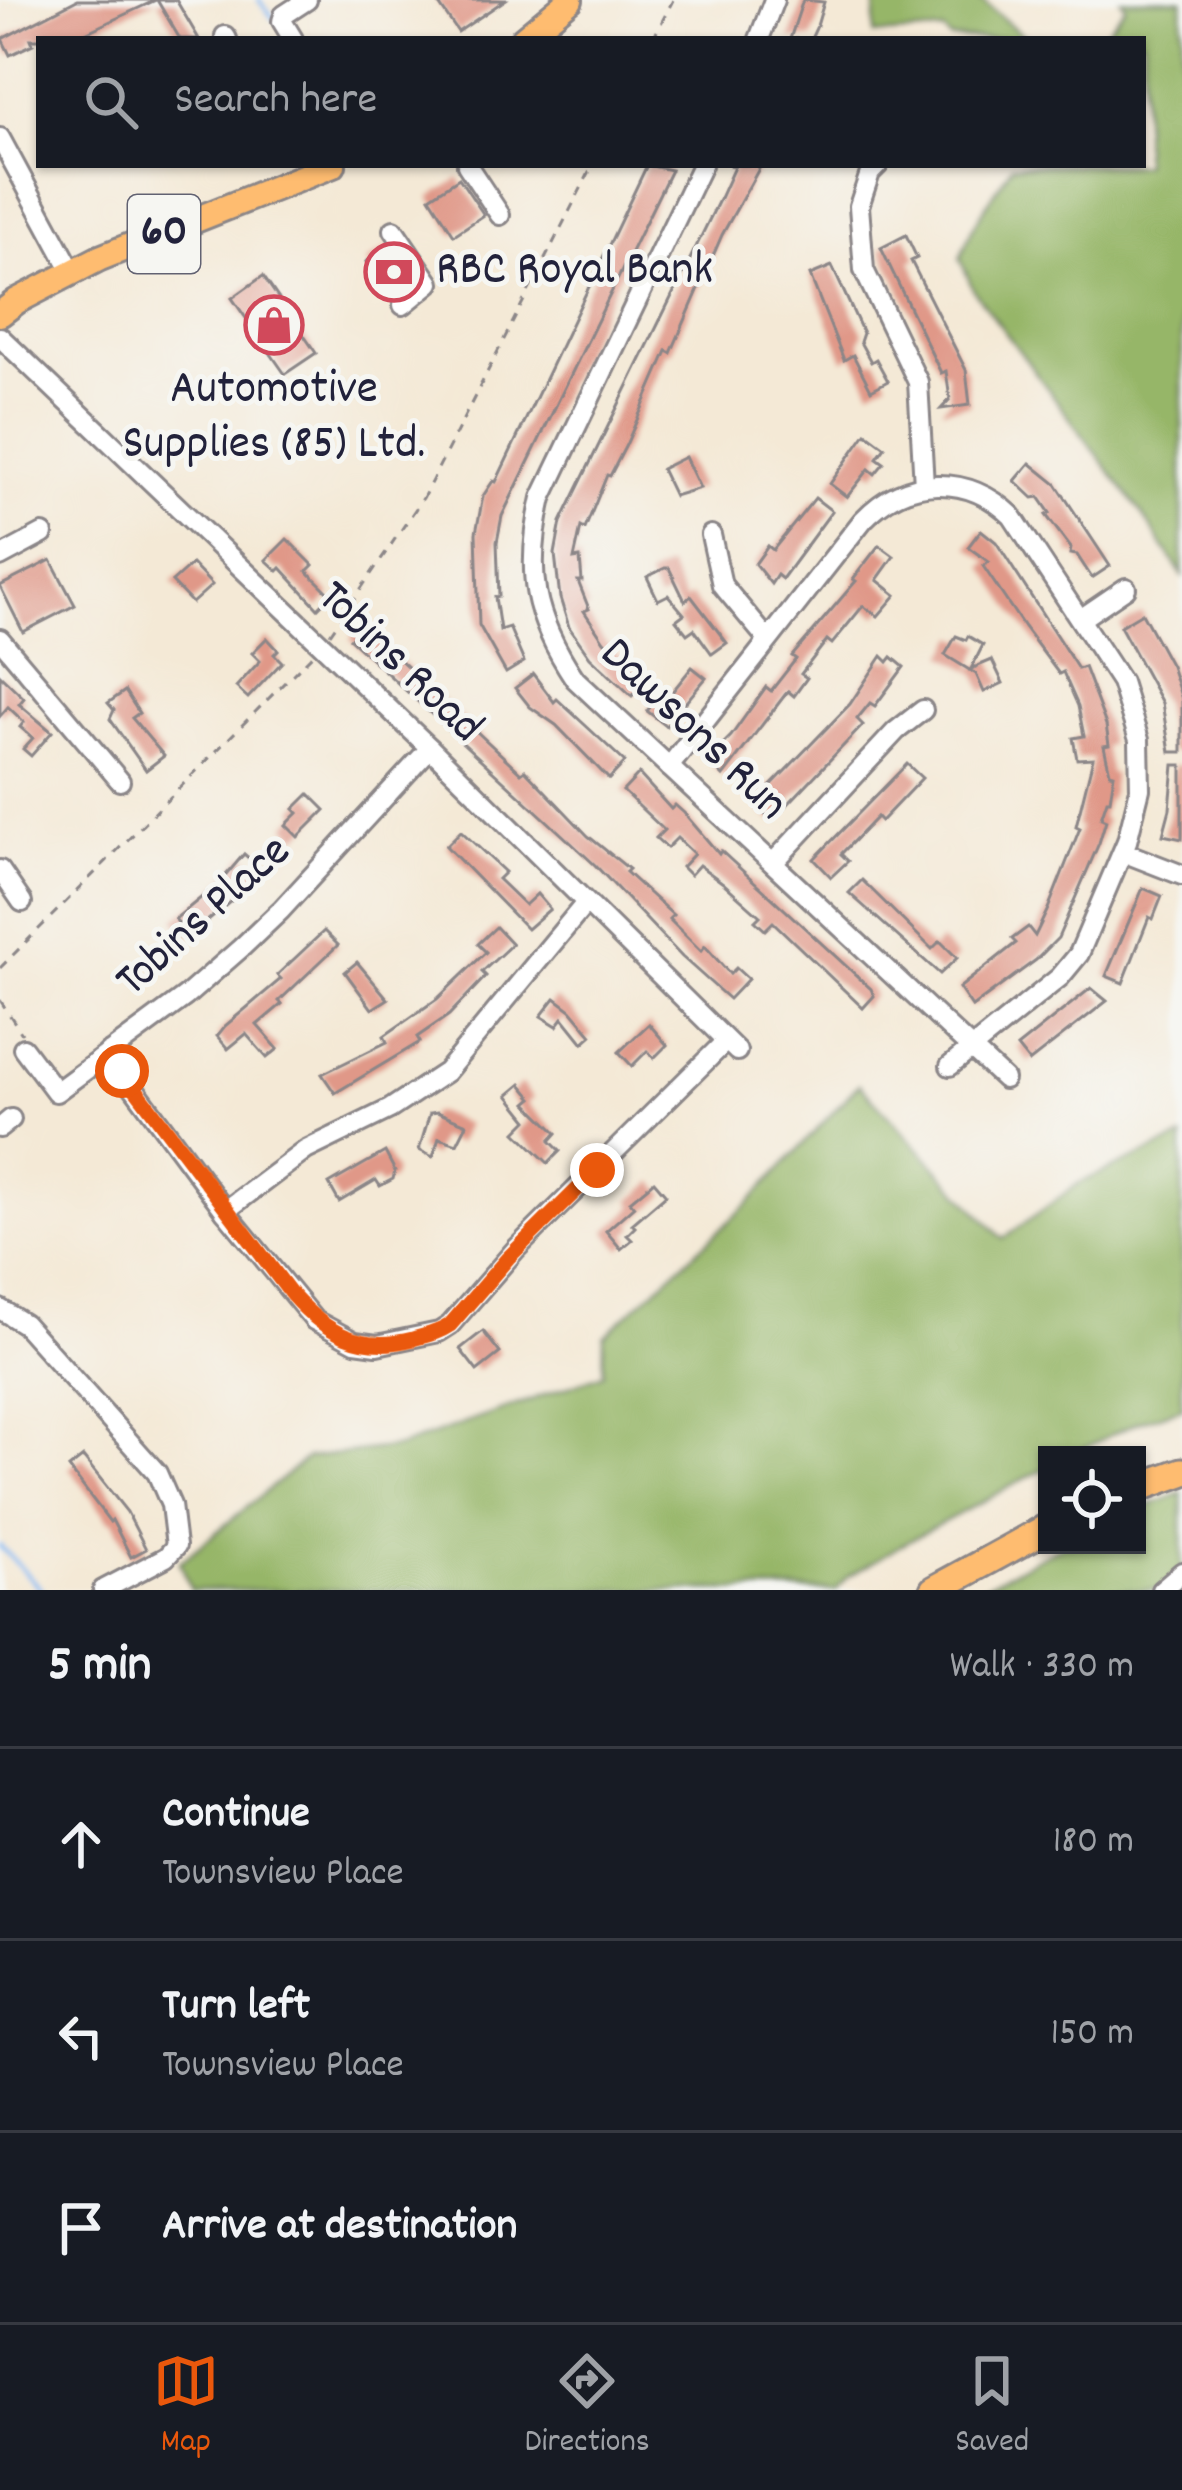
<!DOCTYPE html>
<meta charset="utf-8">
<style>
body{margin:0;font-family:Dekko,sans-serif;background:#20242c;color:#f1f3f6}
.controls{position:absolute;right:36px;bottom:36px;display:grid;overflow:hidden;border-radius:0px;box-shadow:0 3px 9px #0004}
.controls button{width:108px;height:108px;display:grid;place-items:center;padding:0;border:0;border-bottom:3px solid #363941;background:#171b24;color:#f1f3f6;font:60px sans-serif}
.stop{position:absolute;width:36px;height:36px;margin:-27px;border:9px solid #ea580c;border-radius:50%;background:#fff}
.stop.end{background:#ea580c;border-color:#fff;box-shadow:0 3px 12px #0008}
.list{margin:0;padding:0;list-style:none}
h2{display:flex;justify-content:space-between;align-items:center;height:156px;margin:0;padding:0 48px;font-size:51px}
h2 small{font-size:39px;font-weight:400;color:#9ea1a6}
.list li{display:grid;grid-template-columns:78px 1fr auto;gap:36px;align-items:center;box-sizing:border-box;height:192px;padding:0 48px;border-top:3px solid #363941}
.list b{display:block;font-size:45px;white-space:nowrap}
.list p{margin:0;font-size:39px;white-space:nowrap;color:#9ea1a6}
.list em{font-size:39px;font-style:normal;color:#9ea1a6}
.icon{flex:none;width:66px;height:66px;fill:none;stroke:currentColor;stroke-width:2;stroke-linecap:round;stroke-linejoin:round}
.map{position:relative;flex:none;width:1182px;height:1590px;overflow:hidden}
.search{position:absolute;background:#171b24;box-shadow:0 3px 9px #0004;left:36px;right:36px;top:36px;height:132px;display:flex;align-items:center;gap:30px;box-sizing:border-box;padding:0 42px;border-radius:0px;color:#9ea1a6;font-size:45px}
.sheet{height:732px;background:#171b24}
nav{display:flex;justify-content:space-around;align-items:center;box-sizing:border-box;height:168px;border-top:3px solid #363941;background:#171b24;font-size:33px;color:#9ea1a6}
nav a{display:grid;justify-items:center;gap:6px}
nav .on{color:#ea580c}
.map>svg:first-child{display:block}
.forest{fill:#96b668;stroke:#5c6c52;stroke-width:3}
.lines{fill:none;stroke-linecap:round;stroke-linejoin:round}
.stream{stroke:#84b9f3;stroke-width:4.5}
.building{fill:#e09888}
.minor-casing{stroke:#8b8688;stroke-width:24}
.major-casing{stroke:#8b8688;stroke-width:30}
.highway-casing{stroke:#8b8688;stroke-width:33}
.path{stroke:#8b8688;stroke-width:3;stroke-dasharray:9 9;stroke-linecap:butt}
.minor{stroke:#fff;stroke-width:18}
.major{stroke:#febc70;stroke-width:24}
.highway{stroke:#febc70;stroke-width:27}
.route{stroke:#ea580c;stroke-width:15}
.labels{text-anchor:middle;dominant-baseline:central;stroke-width:10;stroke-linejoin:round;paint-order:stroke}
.shield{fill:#f6f6f2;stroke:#626272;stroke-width:3}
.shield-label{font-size:45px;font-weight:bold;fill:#22223b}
.poi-label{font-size:48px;fill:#22223b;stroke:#f6f6f2;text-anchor:start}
.street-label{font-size:48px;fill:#22223b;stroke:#f6f6f2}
</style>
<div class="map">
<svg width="1182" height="1590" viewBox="0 0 1182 1590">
<rect width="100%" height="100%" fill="#f6f6f2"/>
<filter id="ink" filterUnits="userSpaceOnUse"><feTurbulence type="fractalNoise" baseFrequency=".00833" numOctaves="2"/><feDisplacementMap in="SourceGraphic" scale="24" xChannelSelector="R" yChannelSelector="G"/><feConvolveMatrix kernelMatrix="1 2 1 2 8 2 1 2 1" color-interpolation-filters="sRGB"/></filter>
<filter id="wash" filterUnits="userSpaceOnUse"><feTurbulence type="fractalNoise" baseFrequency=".004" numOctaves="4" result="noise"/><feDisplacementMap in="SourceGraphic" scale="48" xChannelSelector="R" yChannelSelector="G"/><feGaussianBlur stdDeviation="2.7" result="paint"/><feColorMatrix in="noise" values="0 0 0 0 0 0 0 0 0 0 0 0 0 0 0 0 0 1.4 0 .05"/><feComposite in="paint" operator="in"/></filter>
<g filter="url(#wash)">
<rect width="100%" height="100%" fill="#f4e9d6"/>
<g class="forest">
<polygon points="876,0 981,0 1027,39 950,39 944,31 874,35"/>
<polygon points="1121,0 1182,0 1182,575 1140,511 974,291 960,259 972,229 1012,165 1143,165 1143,39 1100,39 1126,6"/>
<polygon points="859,1084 1003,1239 1079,1183 1182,1138 1182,1408 1137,1422 1071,1455 1047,1455 1047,1467 908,1541 846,1578 836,1590 191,1590 180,1562 307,1458 399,1447 603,1374 604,1336 749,1203"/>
<polygon points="1182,1493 1182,1590 976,1590 1063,1545 1137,1545 1137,1510"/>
</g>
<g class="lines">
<g class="stream">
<polyline points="259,0 274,19"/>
<polyline points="0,1546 42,1590"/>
</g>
</g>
<g id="blocks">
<g class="building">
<polygon points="77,0 156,0 72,39 31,39 33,44 10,55 2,39"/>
<polygon points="157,0 176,0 199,39 180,39"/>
<polygon points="436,0 505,0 458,32"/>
<polygon points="803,0 824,2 817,26 811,39 790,39"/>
<polygon points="647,165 671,170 502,516 497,542 499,596 495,597 500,630 509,627 524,662 506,673 479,625 476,533 483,496 493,481 496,482"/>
<polygon points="729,165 761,165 722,235 671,353 667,351 626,445 610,476 607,475 585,529 581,527 574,559 580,558 582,581 578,581 589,609 584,611 604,641 646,682 632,696 590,657 569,627 560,598 555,554 561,522 720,198 734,167"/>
<polygon points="459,178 484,215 454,235 430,197"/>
<polygon points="906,235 917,258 911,261 966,370 970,405 941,409 950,399 946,371 941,373 881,248"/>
<polygon points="389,247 412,280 391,299 366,262"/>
<polygon points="832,266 863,333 860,342 871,362 876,359 888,381 871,390 853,355 844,360 810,275"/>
<polygon points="263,276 316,353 285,374 232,298"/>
<polygon points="866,433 885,447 877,458 884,463 875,474 869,469 847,497 830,484"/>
<polygon points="685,457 700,488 674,496 661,469"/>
<polygon points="1030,463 1056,484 1110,566 1092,578 1077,555 1070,554 1071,548 1046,515 1050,513 1039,497 1033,498 1015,481"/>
<polygon points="815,498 832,511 782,579 777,575 771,584 755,564 768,546 773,550"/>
<polygon points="981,530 996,542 1078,669 1084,667 1106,725 1109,745 1104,746 1110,773 1114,774 1110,800 1107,800 1101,818 1106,820 1099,843 1058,938 1036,960 972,1007 959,988 1016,943 1012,939 1028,927 1035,936 1048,909 1080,828 1076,826 1093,758 1077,759 1073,738 1084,736 1078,706 1063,672 1059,674 1024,627 983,566 989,562 968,547"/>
<polygon points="287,539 313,565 307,571 331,595 318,608 281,568 278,571 266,560"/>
<polygon points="879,545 894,556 877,580 896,595 878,616 863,606 832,644 827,640 801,674 807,678 794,696 788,691 723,776 707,760 731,736 766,687 771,691 796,659 792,656 856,581 853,579"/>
<polygon points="51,560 75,605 23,632 0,586"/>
<polygon points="192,564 212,585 192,603 172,582"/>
<polygon points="665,568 669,568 685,601 691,596 727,643 712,654 694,629 687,634 676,620 684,614 668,595 658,600 647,577"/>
<polygon points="1142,613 1171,666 1182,699 1182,752 1170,752 1162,703 1120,626"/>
<polygon points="363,625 521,773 525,770 588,836 629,869 626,872 673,915 669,919 701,951 705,946 730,974 736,968 748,979 729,999 682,957 595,865 350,639"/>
<polygon points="956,636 966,640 968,636 983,645 971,669 992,660 1003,683 984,692 976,674 945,655"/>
<polygon points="267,638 278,650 274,654 282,662 248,698 236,687 260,661 252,653"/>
<polygon points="882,656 888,662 892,657 904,667 875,706 870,703 857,719 863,725 772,821 754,803 850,704"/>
<polygon points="692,667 706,678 666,726 647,711 662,692 668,697"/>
<polygon points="533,674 554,702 557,699 625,762 609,779 556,725 530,707 515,688"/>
<polygon points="0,675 24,698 19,704 52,732 31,756 23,749 33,738 20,727 24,722 8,707 0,716"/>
<polygon points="125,691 139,713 132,718 164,756 146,770 110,719 114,710 108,703"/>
<polygon points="907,764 922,778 881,821 877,817 841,854 848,861 831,877 814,859"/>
<polygon points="1174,765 1182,765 1182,839 1163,835 1170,809"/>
<polygon points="639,774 671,809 675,805 684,813 719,854 721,851 871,989 874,996 863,1008 773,922 765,930 755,921 760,916 723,883 699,865 690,875 682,867 694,854 677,838 667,848 656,838 664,830 623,791"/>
<polygon points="309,794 325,810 298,837 286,825 298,813 294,809"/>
<polygon points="461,831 505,872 498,879 525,905 537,894 550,909 527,929 446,846"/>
<polygon points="244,854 260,868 236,897 189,936 175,919 208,892 210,894"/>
<polygon points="862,880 932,949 940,941 957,958 940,974 849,893"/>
<polygon points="1143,888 1162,896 1153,919 1149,917 1123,983 1106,976"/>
<polygon points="496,927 512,944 482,972 486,976 449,1015 417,1037 420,1042 335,1093 322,1074 387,1042 384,1036 437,999 486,952 478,944"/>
<polygon points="324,931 338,945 279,1001 282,1004 257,1025 278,1049 267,1058 246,1034 228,1049 217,1036 225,1026 281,979 277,975"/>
<polygon points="357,962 388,999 372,1009 345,972"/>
<polygon points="1091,988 1107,1001 1029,1062 1017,1047"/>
<polygon points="555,998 571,1010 592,1035 583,1043 563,1018 557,1026 541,1016"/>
<polygon points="649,1024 667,1045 654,1058 647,1051 632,1066 619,1052"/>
<polygon points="521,1084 533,1098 527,1103 557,1133 550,1141 560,1151 548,1163 516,1132 528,1120 508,1095"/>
<polygon points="437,1112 467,1124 457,1144 439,1138 433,1157 419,1150 430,1113"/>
<polygon points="385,1152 395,1171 393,1179 380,1186 376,1180 339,1202 329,1184"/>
<polygon points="654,1181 666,1195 632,1224 635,1227 627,1235 632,1240 621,1249 606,1231 634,1206 630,1201"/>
<polygon points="483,1331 500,1353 477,1371 460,1349"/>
<polygon points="83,1457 127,1512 146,1549 131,1557 112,1520 110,1522 69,1468"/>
</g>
</g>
</g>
<g filter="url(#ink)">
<use href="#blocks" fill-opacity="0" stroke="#8b8688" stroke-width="3"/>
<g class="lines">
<defs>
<g id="minor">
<polyline points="225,36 227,39"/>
<polyline points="293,39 282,21 284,15 307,0"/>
<polyline points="759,39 774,0"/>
<polyline points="0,138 72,271"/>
<polyline points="467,165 500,215"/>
<path d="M702 165 542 498C525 572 533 616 575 679L1004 1079"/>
<polyline points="878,165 870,173 859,206 864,270 918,382 924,485"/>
<polyline points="394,230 430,283 403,305"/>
<polyline points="0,337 430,748 737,1051"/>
<polyline points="711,535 722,585 768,640"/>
<polyline points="0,557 43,534"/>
<polyline points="1082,618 1126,588"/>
<polyline points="0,639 120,781"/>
<path d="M669 767 863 520C906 475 967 473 1012 516L1121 682 1139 740 1140 789 1127 841 1079 954 1060 977 950 1066"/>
<polyline points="1123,852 1182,875"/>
<polyline points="773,863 896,731 923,710"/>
<polyline points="0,870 22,902"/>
<polyline points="23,1048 56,1092 186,996 241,948 281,910 430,748"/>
<polyline points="108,1053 225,1211 314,1320 355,1342 377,1345 439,1332 450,1325 516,1249 726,1041"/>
<polyline points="0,1128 11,1119"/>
<polyline points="225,1211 306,1150 390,1109 446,1072 585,904"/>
<polyline points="0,1309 24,1324 157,1473 171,1505 176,1546 166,1557 103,1590"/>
<polyline points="1161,1590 1182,1572"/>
</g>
<g id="major">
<polyline points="523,39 570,0"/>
<polyline points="0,314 17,301 100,258 333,165"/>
</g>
<g id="highway">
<polyline points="1137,1488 1182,1472"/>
<polyline points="934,1590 1047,1528"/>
</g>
</defs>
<use href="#minor" class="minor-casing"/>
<use href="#major" class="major-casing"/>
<use href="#highway" class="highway-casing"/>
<g class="path">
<polyline points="653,39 673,0"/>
<polyline points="330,634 423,498 593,165"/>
<polyline points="0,968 312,655"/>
<polyline points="0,1000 22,1034"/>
</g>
<use href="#minor" class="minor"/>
<use href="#major" class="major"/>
<use href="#highway" class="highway"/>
</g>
</g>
<g class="lines" filter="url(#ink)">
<path class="route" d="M122 1071 292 1295C326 1333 361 1353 413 1339 427 1335 438 1333 450 1325L508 1258 597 1170"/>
</g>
<defs>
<symbol id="bank-ring" viewBox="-11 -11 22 22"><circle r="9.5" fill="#f6f6f2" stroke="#d1495b" stroke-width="1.5"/><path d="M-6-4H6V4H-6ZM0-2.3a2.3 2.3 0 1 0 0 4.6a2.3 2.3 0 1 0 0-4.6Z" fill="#d1495b"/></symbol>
<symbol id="shop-ring" viewBox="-11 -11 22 22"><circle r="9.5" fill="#f6f6f2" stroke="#d1495b" stroke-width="1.5"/><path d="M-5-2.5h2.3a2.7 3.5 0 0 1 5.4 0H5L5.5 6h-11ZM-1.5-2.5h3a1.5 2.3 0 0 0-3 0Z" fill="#d1495b"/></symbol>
</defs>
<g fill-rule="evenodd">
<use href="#bank-ring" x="361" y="239" width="66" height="66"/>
<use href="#shop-ring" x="241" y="292" width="66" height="66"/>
</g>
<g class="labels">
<rect class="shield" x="128" y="195" width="72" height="78" rx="9"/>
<g class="shield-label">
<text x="164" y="234">60</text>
</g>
<g class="poi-label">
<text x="436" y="272">RBC Royal Bank</text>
<text x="274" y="391" text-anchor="middle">Automotive<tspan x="274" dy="55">Supplies (85) Ltd.</tspan></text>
</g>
<g class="street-label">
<text transform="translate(398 664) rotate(44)">Tobins Road</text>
<text transform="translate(692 731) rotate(44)">Dawsons Run</text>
<text transform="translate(205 918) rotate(-42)">Tobins Place</text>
</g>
</g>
</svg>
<div class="controls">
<button><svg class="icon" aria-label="locate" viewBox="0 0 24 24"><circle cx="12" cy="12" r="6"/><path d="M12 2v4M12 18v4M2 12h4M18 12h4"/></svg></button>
</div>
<div class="stop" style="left:122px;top:1071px"></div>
<div class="stop end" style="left:597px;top:1170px"></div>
<div class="search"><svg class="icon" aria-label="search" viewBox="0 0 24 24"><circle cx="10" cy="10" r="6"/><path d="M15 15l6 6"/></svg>Search here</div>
</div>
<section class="sheet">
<h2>5 min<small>Walk · 330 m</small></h2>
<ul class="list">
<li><svg class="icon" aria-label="ahead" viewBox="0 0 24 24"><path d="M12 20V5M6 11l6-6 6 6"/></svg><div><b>Continue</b><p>Townsview Place</p></div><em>180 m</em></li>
<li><svg class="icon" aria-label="left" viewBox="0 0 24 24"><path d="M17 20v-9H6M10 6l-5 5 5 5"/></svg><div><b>Turn left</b><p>Townsview Place</p></div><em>150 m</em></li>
<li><svg class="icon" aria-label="arrive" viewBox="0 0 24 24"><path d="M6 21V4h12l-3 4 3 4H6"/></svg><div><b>Arrive at destination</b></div></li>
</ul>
</section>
<nav>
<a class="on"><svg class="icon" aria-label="map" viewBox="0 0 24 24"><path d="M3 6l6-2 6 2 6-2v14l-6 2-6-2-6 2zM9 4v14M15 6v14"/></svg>Map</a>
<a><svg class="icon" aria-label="directions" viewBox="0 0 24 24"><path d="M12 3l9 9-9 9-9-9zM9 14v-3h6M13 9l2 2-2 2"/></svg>Directions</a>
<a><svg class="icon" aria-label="saved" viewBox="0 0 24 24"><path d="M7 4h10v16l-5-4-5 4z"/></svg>Saved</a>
</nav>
